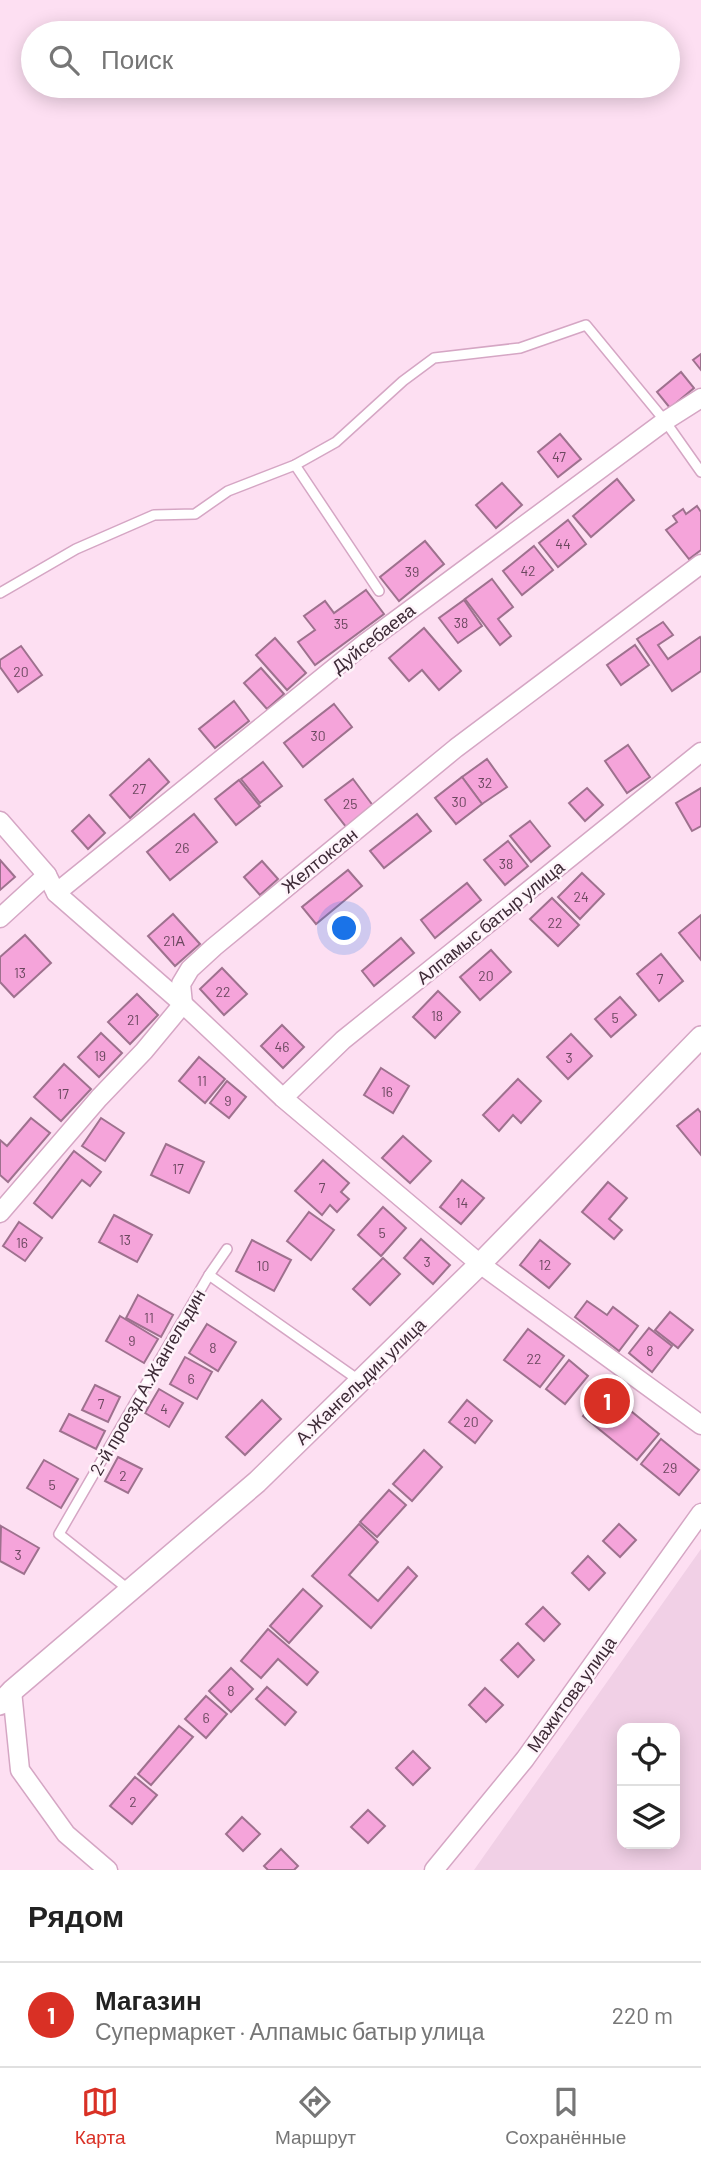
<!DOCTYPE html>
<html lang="ru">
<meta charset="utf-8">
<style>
body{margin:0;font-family:Barlow,sans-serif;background:#f6f6f6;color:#222}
.controls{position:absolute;right:21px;bottom:21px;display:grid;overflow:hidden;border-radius:14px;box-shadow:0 4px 18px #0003}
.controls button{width:63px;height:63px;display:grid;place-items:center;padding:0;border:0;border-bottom:2px solid #e0e0e0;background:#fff;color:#222;font:35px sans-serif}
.you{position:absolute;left:345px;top:929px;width:24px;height:24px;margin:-18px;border:5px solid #fff;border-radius:50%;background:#1a73e8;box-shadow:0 0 0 10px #1a73e833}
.badge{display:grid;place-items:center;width:46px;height:46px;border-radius:50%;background:#d93025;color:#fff;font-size:23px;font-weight:700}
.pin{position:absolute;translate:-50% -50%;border:4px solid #fff;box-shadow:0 2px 7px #0006}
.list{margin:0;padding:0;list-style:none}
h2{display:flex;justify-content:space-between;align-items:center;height:91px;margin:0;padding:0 28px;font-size:30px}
h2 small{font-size:23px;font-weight:400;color:#767676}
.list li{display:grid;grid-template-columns:46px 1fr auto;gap:21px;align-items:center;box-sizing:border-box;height:105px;padding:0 28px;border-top:2px solid #e0e0e0}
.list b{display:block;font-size:26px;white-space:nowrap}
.list p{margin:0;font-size:23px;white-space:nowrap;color:#767676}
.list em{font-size:23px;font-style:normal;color:#767676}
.icon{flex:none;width:38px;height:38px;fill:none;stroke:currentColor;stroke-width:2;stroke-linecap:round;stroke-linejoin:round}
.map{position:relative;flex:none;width:701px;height:1870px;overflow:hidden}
.search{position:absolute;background:#fff;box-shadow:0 4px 18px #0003;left:21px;right:21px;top:21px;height:77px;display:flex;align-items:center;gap:18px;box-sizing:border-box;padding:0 24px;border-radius:38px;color:#767676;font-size:26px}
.sheet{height:196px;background:#fff}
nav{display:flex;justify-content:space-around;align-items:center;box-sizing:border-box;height:98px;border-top:2px solid #e0e0e0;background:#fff;font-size:19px;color:#767676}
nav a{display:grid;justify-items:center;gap:4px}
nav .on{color:#d93025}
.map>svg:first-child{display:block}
.built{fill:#f1d0e6;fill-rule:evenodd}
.building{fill:#f5a4da;stroke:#9e718e;stroke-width:2}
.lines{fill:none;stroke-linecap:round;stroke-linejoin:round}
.service-casing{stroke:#d5a6c4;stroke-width:12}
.minor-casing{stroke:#d5a6c4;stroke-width:21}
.tertiary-casing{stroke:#d5a6c4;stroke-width:24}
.service{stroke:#fff;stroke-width:9}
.minor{stroke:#fff;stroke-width:18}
.tertiary{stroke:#fff;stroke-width:21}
.labels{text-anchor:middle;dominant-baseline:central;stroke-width:5;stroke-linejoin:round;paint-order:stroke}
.number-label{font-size:14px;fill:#6b485f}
.street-label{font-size:18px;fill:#3d2a36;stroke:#fef3fa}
</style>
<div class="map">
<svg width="701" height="1870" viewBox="0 0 701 1870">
<rect width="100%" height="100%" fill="#fddff2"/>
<path class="built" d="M701 1549V1870H474ZM622 1728H675V1844H622Z"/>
<g class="building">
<polygon points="701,354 701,370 693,360"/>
<polygon points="681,372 694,388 670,408 657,392"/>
<polygon points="560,434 581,459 558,477 538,452"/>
<polygon points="617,479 634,500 591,537 573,516"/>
<polygon points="502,483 522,505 496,528 476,505"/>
<polygon points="697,506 701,512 701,550 689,559 666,530 677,522 673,516 683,509 686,514"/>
<polygon points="568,520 586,544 558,567 539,543"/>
<polygon points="425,541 444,564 399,601 380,577"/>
<polygon points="534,546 553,570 522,595 503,571"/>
<polygon points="492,579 513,607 498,619 511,636 500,645 465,599"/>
<polygon points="366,590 384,614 315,665 298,642 315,630 304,616 325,601 334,613"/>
<polygon points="464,600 482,626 458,643 439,618"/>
<polygon points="663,622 673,635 658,645 668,659 700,637 701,639 701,671 672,691 637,639"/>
<polygon points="424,628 461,671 439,690 422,670 409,681 389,658"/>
<polygon points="275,638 306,673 287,690 256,655"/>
<polygon points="635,645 649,665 621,685 607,665"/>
<polygon points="21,646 42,675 18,692 0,667 0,660"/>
<polygon points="261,668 284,694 267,709 244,683"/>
<polygon points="234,701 249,721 215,748 199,729"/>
<polygon points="334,704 352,727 303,767 284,743"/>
<polygon points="628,745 650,777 627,793 605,761"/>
<polygon points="149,759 169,782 130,818 110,795"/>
<polygon points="487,759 507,787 482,804 462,777"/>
<polygon points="263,762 282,786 260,803 241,779"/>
<polygon points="462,777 482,804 456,824 435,798"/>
<polygon points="353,779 374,807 347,828 325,800"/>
<polygon points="239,780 260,806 236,825 215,799"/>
<polygon points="587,788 603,805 585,821 569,803"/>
<polygon points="701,788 701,826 692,831 676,803"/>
<polygon points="194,814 217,842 170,880 147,852"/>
<polygon points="417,814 431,831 384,868 370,851"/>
<polygon points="89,815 105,833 88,849 72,831"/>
<polygon points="530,821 550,846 531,862 510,836"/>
<polygon points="508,841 528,866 505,885 484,860"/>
<polygon points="0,860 15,877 0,890"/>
<polygon points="262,861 278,879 260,895 244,877"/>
<polygon points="348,870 362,886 316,924 302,907"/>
<polygon points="582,873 604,894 580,919 558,897"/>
<polygon points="467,883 481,900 435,938 421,920"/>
<polygon points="552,898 579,925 558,946 530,919"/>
<polygon points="173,914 200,944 175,966 148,936"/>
<polygon points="701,915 701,960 679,933"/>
<polygon points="25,935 51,963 14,997 0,982 0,957"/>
<polygon points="401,938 414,953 374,986 362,971"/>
<polygon points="491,950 511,972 480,1000 460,977"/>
<polygon points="661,954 683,981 659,1001 637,974"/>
<polygon points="222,968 247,994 224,1015 200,989"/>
<polygon points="438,991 460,1012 435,1038 413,1017"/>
<polygon points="137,994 158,1015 130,1044 108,1022"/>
<polygon points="620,997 636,1015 611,1037 595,1019"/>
<polygon points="282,1025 304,1047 283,1068 261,1046"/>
<polygon points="101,1033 122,1053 99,1077 78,1057"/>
<polygon points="571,1034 592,1056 568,1079 547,1057"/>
<polygon points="199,1057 225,1079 205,1103 179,1081"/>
<polygon points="64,1064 91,1089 61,1121 34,1097"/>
<polygon points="381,1068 409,1086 393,1113 364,1095"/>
<polygon points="518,1079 541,1101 521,1123 513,1115 499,1131 483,1115"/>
<polygon points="227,1081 246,1097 229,1118 210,1103"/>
<polygon points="698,1109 701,1113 701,1155 677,1126"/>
<polygon points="31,1118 50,1133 8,1182 0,1175 0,1140 7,1146"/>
<polygon points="101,1118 124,1133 105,1161 82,1146"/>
<polygon points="403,1136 431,1161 410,1183 382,1158"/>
<polygon points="166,1144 204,1162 189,1193 151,1175"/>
<polygon points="74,1151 101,1172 90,1186 82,1180 52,1218 34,1203"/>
<polygon points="323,1160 349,1183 341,1192 349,1199 337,1212 330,1205 322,1215 295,1191"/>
<polygon points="462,1180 484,1198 461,1224 440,1207"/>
<polygon points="608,1182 627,1198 609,1219 622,1230 614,1239 582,1212"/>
<polygon points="383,1207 406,1228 381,1256 358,1235"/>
<polygon points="309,1212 334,1230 311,1260 287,1241"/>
<polygon points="114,1215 152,1235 137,1262 99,1242"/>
<polygon points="19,1222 42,1238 25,1261 3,1246"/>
<polygon points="421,1239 450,1265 433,1284 404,1258"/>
<polygon points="252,1240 291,1260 274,1291 236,1271"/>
<polygon points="540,1240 570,1264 549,1288 520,1265"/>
<polygon points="383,1258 400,1274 370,1305 353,1289"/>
<polygon points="138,1295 173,1315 161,1337 126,1318"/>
<polygon points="587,1301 607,1315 613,1307 638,1326 619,1351 575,1317"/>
<polygon points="670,1312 693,1330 678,1348 655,1330"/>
<polygon points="120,1316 158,1339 144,1363 106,1341"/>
<polygon points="207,1324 236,1342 218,1371 189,1353"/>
<polygon points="649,1328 672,1346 652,1372 629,1353"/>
<polygon points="528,1329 564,1356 540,1387 504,1360"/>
<polygon points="185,1357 212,1372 197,1399 170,1384"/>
<polygon points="569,1360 588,1376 565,1404 546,1389"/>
<polygon points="95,1385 120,1397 108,1422 82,1410"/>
<polygon points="159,1389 183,1403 169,1427 145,1413"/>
<polygon points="604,1389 659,1434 637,1460 583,1416"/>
<polygon points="262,1400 281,1419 245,1455 226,1437"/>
<polygon points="467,1400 492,1421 475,1443 449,1422"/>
<polygon points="69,1414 105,1431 96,1449 60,1431"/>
<polygon points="661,1439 699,1470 679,1495 641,1464"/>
<polygon points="424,1450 442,1467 412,1501 393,1484"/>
<polygon points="118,1457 142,1469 128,1493 105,1481"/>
<polygon points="44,1460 78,1479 61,1508 27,1488"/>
<polygon points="389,1490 406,1505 377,1537 360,1522"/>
<polygon points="359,1524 378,1542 349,1575 378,1601 408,1567 417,1576 371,1628 312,1576"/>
<polygon points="619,1524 636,1540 620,1557 603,1541"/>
<polygon points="1,1526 39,1548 24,1574 0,1561"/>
<polygon points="588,1556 605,1573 589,1590 572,1573"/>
<polygon points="303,1589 322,1606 289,1643 270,1626"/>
<polygon points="543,1607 560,1624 544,1641 526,1624"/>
<polygon points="268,1629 318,1672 307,1685 278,1659 261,1678 241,1661"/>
<polygon points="518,1643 534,1660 518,1677 501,1660"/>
<polygon points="231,1668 253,1689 231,1712 209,1691"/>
<polygon points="267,1687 296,1712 285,1725 256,1699"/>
<polygon points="485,1688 503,1705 486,1722 469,1705"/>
<polygon points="206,1696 227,1714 206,1738 185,1719"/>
<polygon points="179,1726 193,1737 151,1785 138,1774"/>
<polygon points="413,1751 430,1768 413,1785 396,1768"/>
<polygon points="135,1777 157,1795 132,1824 110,1806"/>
<polygon points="368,1810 385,1826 368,1843 351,1827"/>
<polygon points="242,1817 260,1834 243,1851 226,1834"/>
<polygon points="281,1849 298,1866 294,1870 268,1870 264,1866"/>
</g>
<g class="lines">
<defs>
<g id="service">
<polyline points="295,465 379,591"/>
<polyline points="0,593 76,549 154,515 195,514 228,491 295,465 336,442 403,381 434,358 520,348 586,325 665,421 701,472"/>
<polyline points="209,1275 227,1249"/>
<polyline points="128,1589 59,1534 209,1275 360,1381"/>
</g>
<g id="minor">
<polyline points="0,821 47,875 56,893 183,1004 283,1098 480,1264 701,1425"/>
<polyline points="56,893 364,644 665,421 701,398"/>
<polyline points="0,918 47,875"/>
<polyline points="283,1098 343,1040 701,752"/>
<polyline points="0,1213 99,1098 144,1051 183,1004 181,984 190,969 214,947 456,748 701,564"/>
<polyline points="12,1691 20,1770 66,1834 108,1870"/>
<polyline points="434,1870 525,1759 701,1513"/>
</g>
<polyline id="tertiary" points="0,1704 12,1691 257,1482 480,1264 701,1037"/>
</defs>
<use href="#service" class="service-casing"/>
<use href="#minor" class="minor-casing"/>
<use href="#tertiary" class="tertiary-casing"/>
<use href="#service" class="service"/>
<use href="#minor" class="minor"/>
<use href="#tertiary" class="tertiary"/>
</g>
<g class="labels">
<g class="number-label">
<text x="559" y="456">47</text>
<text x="563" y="543">44</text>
<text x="528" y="570">42</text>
<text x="412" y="571">39</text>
<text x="461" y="622">38</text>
<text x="341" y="623">35</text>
<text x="21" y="671">20</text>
<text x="318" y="735">30</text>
<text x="485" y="782">32</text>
<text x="139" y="788">27</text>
<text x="459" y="801">30</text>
<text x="350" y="803">25</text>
<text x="182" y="847">26</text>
<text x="506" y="863">38</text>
<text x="581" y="896">24</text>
<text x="555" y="922">22</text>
<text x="174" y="940">21А</text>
<text x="20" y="972">13</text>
<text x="486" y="975">20</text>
<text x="660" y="978">7</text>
<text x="223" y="991">22</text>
<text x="437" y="1015">18</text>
<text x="615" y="1017">5</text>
<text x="133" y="1019">21</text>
<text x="282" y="1046">46</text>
<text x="100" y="1055">19</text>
<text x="569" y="1057">3</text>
<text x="202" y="1080">11</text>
<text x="387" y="1091">16</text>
<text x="63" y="1093">17</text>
<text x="228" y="1100">9</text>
<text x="178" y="1168">17</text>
<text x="322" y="1187">7</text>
<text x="462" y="1202">14</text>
<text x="382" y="1232">5</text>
<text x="125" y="1239">13</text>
<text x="22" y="1242">16</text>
<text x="427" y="1261">3</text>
<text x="545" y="1264">12</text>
<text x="263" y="1265">10</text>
<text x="149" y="1317">11</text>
<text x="132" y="1340">9</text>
<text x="213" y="1347">8</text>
<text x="650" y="1350">8</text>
<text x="534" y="1358">22</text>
<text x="191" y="1378">6</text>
<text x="101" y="1403">7</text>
<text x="164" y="1408">4</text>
<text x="471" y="1421">20</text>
<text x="670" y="1467">29</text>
<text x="123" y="1475">2</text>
<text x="52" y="1484">5</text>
<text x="18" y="1554">3</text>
<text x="231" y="1690">8</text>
<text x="206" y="1717">6</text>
<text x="133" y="1801">2</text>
</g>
<g class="street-label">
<text transform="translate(373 638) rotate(-38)">Дуйсебаева</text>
<text transform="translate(319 860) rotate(-39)">Желтоксан</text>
<text transform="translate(490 922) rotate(-39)">Алпамыс батыр улица</text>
<text transform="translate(360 1381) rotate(-44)">А.Жангельдин улица</text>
<text transform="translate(147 1382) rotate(-60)">2-й проезд А.Жангельдин</text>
<text transform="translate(571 1694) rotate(-54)">Мажитова улица</text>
</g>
</g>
</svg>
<div class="controls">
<button><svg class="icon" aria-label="locate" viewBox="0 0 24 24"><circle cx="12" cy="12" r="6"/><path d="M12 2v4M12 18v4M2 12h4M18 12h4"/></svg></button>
<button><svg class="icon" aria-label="layers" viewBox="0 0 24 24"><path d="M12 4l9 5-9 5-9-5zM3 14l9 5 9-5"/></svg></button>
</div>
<div class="you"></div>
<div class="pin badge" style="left:607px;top:1401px">1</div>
<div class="search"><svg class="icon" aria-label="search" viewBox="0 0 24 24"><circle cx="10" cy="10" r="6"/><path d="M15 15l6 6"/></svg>Поиск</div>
</div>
<section class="sheet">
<h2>Рядом<small></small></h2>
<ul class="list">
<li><span class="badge">1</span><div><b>Магазин</b><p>Супермаркет · Алпамыс батыр улица</p></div><em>220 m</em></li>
</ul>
</section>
<nav>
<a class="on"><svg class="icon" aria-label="map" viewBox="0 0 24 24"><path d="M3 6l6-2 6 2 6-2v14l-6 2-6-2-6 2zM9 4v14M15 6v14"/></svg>Карта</a>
<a><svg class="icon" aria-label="directions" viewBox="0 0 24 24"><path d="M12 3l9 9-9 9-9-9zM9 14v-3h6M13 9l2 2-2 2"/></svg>Маршрут</a>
<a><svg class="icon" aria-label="saved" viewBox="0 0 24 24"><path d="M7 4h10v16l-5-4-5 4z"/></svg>Сохранённые</a>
</nav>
